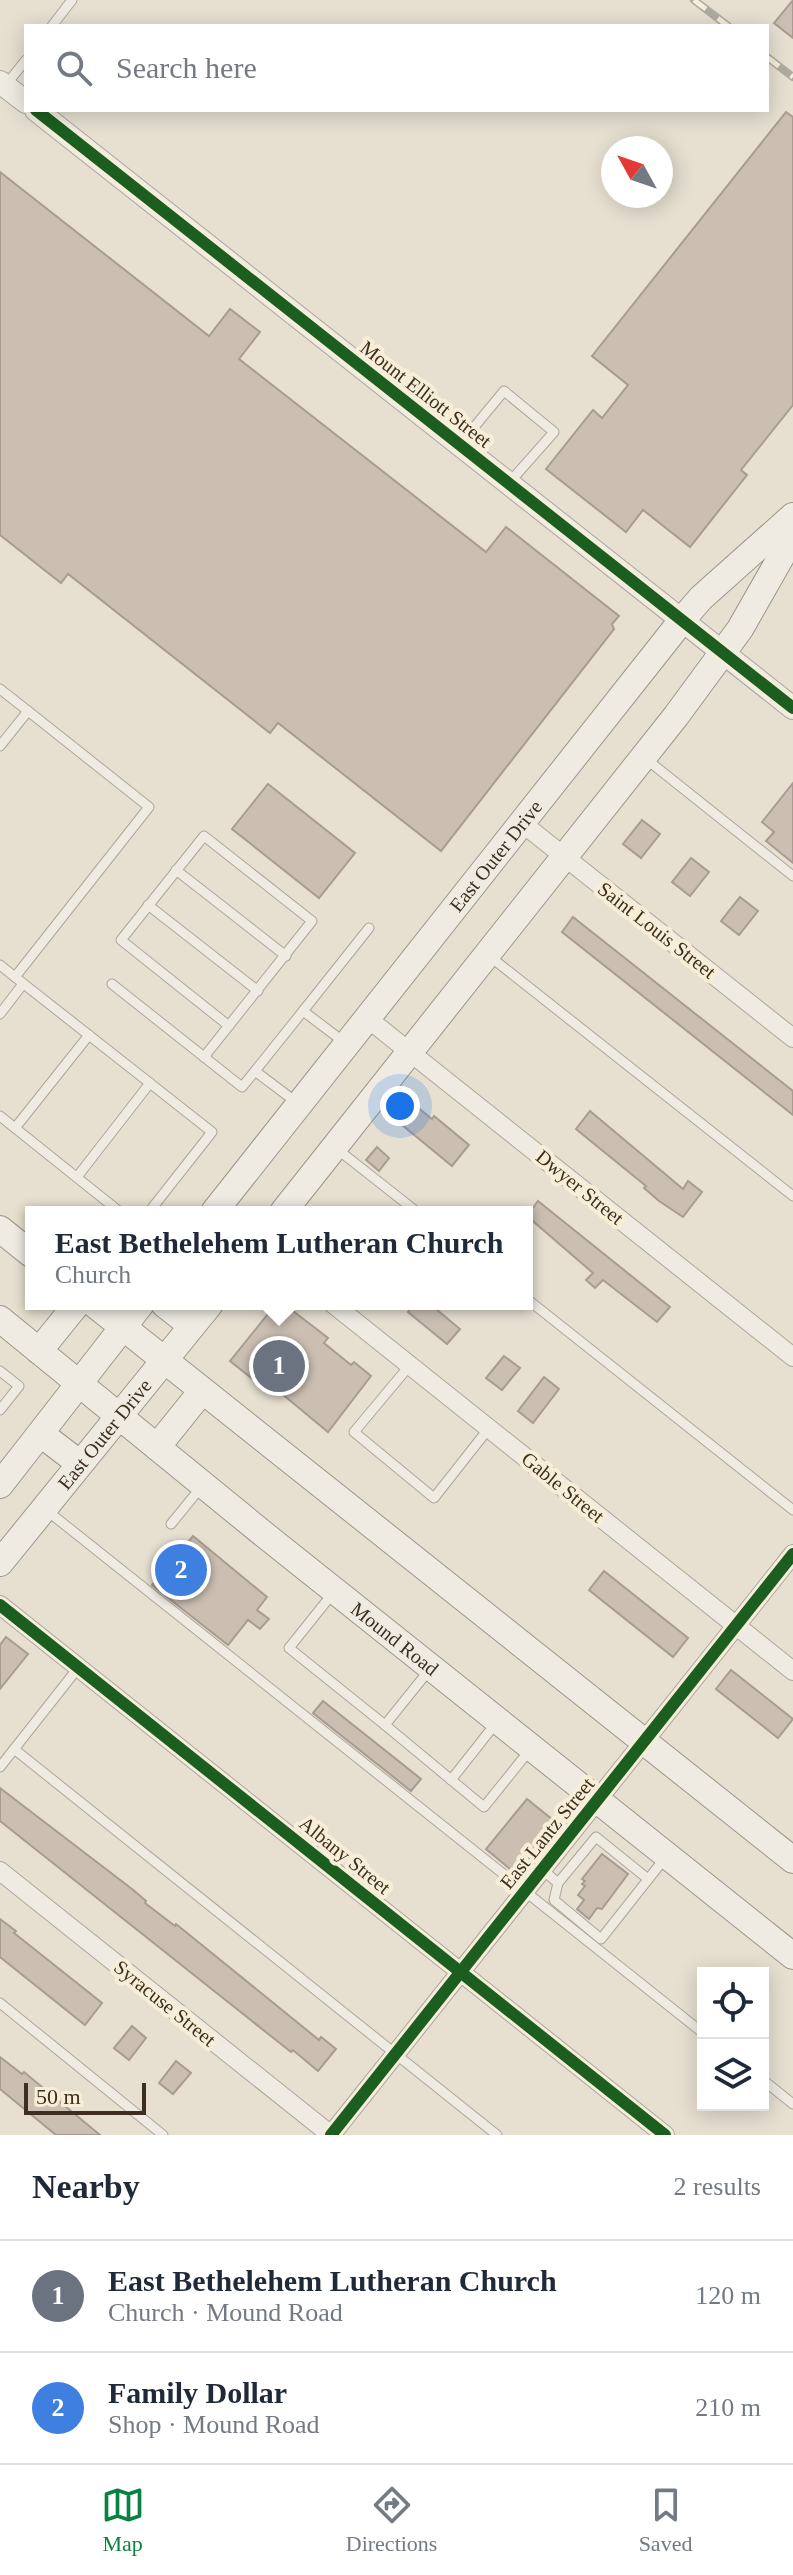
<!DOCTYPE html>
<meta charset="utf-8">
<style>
body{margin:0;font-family:Georgia,serif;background:#f2f2f3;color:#1f2937}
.controls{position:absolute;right:24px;bottom:24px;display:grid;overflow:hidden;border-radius:0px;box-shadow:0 4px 20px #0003}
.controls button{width:72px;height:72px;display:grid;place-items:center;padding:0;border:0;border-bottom:2px solid #e0e1e3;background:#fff;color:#1f2937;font:40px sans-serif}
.compass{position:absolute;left:601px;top:136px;width:72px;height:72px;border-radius:50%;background:#fff;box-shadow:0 4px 20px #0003;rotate:310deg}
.scale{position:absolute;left:24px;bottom:20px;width:122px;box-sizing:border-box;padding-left:8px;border:4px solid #3d2e20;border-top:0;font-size:22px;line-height:28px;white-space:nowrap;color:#3d2e20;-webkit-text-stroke:6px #f7eed8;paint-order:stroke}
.you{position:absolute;left:400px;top:1106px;width:28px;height:28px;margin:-20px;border:6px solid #fff;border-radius:50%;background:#1a73e8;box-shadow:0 0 0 12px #1a73e833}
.badge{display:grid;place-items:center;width:52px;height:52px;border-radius:50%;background:#0b8043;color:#fff;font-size:26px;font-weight:700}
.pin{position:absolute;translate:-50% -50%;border:4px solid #fff;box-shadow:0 2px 8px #0006}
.popup{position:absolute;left:25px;top:1206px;width:508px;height:104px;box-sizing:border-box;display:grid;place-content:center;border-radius:0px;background:#fff;filter:drop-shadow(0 2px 6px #0005);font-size:26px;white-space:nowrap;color:#747a83}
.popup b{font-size:30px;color:#1f2937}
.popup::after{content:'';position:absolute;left:50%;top:100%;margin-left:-16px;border:16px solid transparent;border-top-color:#fff}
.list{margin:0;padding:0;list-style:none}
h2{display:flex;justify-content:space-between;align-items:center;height:104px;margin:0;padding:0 32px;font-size:34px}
h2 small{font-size:26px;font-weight:400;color:#747a83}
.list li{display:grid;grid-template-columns:52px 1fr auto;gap:24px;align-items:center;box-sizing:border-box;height:112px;padding:0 32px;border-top:2px solid #e0e1e3}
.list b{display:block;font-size:30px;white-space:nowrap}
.list p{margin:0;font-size:26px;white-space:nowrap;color:#747a83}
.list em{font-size:26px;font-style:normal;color:#747a83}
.icon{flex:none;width:44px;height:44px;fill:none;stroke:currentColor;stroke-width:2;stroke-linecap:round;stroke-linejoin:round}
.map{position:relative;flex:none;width:793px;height:2135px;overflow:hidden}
.search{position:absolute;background:#fff;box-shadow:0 4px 20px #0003;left:24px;right:24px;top:24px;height:88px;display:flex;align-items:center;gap:20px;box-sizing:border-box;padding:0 28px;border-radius:0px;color:#747a83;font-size:30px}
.sheet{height:328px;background:#fff}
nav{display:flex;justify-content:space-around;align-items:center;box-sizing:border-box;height:112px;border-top:2px solid #e0e1e3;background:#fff;font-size:22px;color:#747a83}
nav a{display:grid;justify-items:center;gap:4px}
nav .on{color:#0b8043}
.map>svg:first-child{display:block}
.building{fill:#cbbfb2;stroke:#a89c90;stroke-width:2}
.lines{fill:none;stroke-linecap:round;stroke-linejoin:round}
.service-casing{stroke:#ada599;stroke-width:11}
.minor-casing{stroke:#ada599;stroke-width:20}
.tertiary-casing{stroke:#ada599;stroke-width:24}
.secondary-casing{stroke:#9c958a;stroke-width:28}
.service{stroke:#efebe3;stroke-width:9}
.minor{stroke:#efebe3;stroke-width:18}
.tertiary{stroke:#efebe3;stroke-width:22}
.secondary{stroke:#efebe3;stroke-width:26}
.rail-casing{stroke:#afaaa2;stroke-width:8}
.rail{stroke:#f7eed8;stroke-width:5;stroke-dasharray:15;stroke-linecap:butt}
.cycleway-casing{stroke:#f7eed8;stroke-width:17}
.cycleway{stroke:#1b5e20;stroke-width:12}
.labels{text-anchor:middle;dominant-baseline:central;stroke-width:8;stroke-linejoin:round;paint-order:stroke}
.street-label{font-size:20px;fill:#3d2e20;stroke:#f7eed8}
</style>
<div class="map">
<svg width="793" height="2135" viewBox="0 0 793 2135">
<rect width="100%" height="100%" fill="#e7e0d1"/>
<g class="building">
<polygon points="793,0 793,38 774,23"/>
<polygon points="786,112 793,117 793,405 741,470 747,475 690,547 643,510 626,532 546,469 593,410 602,418 628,385 592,356"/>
<polygon points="0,172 209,336 230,309 260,332 239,359 486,552 506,527 619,616 612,624 614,629 441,851 278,723 270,733 68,574 61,583 0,535"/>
<polygon points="793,783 793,863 766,841 774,832 762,822"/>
<polygon points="268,784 355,853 319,898 232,829"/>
<polygon points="642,820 660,834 641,858 623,844"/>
<polygon points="691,858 709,872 690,896 672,882"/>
<polygon points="740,897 758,911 739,935 721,921"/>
<polygon points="573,917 793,1091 793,1115 562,932"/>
<polygon points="411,1102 432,1119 434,1116 469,1145 452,1166 396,1120"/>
<polygon points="590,1111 683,1189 688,1181 702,1192 683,1217 659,1201 644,1188 646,1186 576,1129"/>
<polygon points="377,1147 389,1158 379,1171 366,1160"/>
<polygon points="538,1201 670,1307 657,1322 603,1280 595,1288 586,1280 593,1273 527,1216"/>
<polygon points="276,1304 284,1304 328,1338 324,1343 351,1365 354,1362 371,1376 328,1432 264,1379 259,1384 230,1361"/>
<polygon points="414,1304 430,1304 460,1329 447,1344 408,1312"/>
<polygon points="504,1356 520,1368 502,1390 486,1378"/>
<polygon points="544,1377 559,1389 533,1423 518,1411"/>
<polygon points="193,1536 267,1597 257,1610 269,1619 260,1629 248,1620 228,1645 152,1585"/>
<polygon points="604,1571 688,1638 673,1657 589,1590"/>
<polygon points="6,1637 28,1654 0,1689 0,1645"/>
<polygon points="731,1670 793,1719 778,1738 716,1689"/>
<polygon points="323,1701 421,1779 411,1791 313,1713"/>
<polygon points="0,1788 132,1889 146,1901 145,1903 175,1926 176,1924 319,2040 321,2037 336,2049 318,2071 293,2050 291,2052 0,1821"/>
<polygon points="527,1799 558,1824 516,1874 486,1849"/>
<polygon points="602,1854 628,1874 602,1909 597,1908 589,1919 577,1909 584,1900 578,1895 585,1886 582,1884 585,1881 582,1879"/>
<polygon points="0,1919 16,1931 14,1933 102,2003 85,2025 0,1957"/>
<polygon points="132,2026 146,2038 129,2060 114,2048"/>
<polygon points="0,2057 22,2074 24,2072 100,2135 56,2135 0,2089"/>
<polygon points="176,2061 191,2073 173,2094 159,2083"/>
</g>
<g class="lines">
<defs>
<g id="service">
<polyline points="52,26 72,0"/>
<polyline points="5,86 26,60"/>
<polyline points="461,443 504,391 554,432 508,484"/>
<polyline points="0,689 28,711"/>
<polyline points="0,746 28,711 149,807 15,977 0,965"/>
<polyline points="646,759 793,876"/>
<polyline points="176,870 286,956"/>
<polyline points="148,905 258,991"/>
<polyline points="488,955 793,1196"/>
<polyline points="15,977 212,1132 149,1212"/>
<polyline points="112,984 242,1087 255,1071 296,1102"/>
<polyline points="0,1014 23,984"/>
<polyline points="344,1042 303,1011 369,928"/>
<polyline points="204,1057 312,921 204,836 121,940 229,1026"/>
<polyline points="255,1071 303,1011"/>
<polyline points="0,1116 120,1212"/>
<polyline points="15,1128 89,1035"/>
<polyline points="337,1149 417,1212"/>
<polyline points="77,1177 150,1083"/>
<polyline points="527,1299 793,1510"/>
<polyline points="410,1365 354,1432 434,1498 489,1428"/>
<polyline points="0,1371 19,1386 0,1410"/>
<polyline points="45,1509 703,2033"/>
<polyline points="171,1524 202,1486"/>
<polyline points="333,1593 289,1648 385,1725 430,1669"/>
<polyline points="385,1725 484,1807 529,1751"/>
<polyline points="14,1749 497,2135"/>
<polyline points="0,1767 78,1668"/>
<polyline points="451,1780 496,1723"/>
<polyline points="543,1870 558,1883 554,1900 601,1939 665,1858"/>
<polyline points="558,1883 596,1837 648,1879"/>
<polyline points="0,2003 163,2135"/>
<polyline points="763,2080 793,2104"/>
</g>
<g id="minor">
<polyline points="522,823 793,1038"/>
<polyline points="367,1018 793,1357"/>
<polyline points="333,1304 793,1671"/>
<polyline points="0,1605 665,2135"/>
<polyline points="0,1871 331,2135"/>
<polyline points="331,2135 793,1554"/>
</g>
<g id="tertiary">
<polyline points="0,82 26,102"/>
<polyline points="36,110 793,708"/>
</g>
<g id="secondary">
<path id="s1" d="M214 1212 683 619 701 598 793 516"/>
<polyline points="283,1212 676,716 740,629 793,536"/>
<polyline points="0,1229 31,1254"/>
<polyline points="94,1304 793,1860"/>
<polyline points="164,1304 192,1326"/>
<path id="s2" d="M0 1319 266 1536 793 1956"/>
<polyline points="39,1351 77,1304"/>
<polyline points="41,1434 79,1463"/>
<polyline points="157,1447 202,1391"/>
<polyline points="0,1485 141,1304"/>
<path id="s3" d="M0 1563 210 1304"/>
</g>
</defs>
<use href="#service" class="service-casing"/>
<use href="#minor" class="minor-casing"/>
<use href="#tertiary" class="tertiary-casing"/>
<use href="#secondary" class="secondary-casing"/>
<use href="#service" class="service"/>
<use href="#minor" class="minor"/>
<use href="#tertiary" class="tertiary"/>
<use href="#secondary" class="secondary"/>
<defs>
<g id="rail">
<polyline points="694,0 728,26"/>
<polyline points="767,57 793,77"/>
</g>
</defs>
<use href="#rail" class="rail-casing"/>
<use href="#rail" class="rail"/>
<defs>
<g id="cycleway">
<polyline points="36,110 793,708"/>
<polyline points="0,1605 665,2135"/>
<polyline points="331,2135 793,1554"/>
</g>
</defs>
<use href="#cycleway" class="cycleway-casing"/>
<use href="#cycleway" class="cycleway"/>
</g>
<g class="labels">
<g class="street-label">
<text transform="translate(426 394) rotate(38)">Mount Elliott Street</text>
<text stroke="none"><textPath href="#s1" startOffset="454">East Outer Drive</textPath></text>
<text transform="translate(657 930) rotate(38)">Saint Louis Street</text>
<text transform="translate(580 1187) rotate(39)">Dwyer Street</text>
<text stroke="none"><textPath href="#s3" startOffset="166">East Outer Drive</textPath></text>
<text transform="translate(563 1487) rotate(39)">Gable Street</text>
<text stroke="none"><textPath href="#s2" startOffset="508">Mound Road</textPath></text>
<text transform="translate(547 1833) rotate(-51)">East Lantz Street</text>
<text transform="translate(345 1855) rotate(39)">Albany Street</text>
<text transform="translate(165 2003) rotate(39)">Syracuse Street</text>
</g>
</g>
</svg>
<div class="controls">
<button><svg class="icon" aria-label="locate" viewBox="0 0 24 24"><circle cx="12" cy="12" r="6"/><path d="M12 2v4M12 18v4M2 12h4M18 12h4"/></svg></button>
<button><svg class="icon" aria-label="layers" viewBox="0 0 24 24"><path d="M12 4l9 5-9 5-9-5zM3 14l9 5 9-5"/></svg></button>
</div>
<svg class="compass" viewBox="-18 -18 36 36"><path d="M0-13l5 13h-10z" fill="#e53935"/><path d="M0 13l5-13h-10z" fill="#747a83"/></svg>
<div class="scale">50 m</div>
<div class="you"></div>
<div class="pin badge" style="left:279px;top:1366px;background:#6b7280">1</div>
<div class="popup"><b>East Bethelehem Lutheran Church</b>Church</div>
<div class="pin badge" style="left:181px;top:1570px;background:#3f7fe0">2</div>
<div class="search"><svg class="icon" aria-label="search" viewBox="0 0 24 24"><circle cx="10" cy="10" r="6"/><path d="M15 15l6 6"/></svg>Search here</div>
</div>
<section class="sheet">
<h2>Nearby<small>2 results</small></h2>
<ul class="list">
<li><span class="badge" style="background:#6b7280">1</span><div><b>East Bethelehem Lutheran Church</b><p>Church · Mound Road</p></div><em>120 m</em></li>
<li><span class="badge" style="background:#3f7fe0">2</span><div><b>Family Dollar</b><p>Shop · Mound Road</p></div><em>210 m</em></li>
</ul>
</section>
<nav>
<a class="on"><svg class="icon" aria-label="map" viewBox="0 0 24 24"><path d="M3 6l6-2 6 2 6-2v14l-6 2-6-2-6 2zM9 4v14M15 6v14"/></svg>Map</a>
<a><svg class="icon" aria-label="directions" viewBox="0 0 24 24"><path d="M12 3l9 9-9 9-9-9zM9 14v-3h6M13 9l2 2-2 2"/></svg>Directions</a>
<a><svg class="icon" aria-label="saved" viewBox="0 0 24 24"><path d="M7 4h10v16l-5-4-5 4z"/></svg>Saved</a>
</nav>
